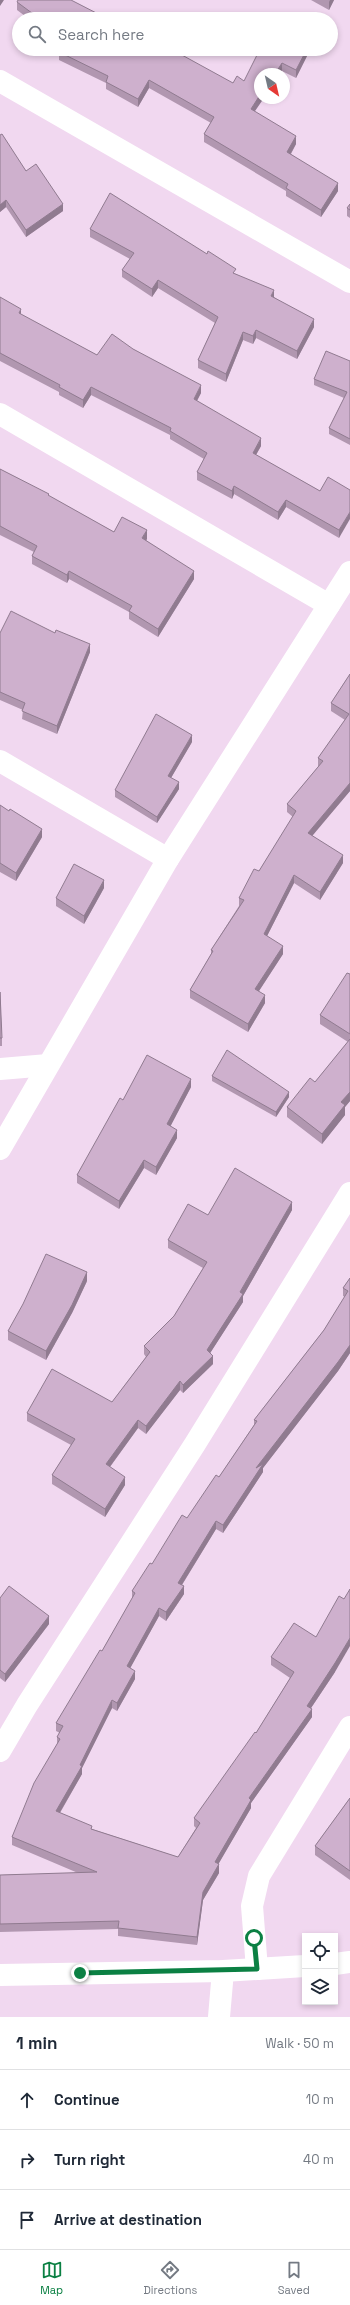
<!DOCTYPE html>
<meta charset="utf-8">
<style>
body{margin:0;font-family:"Space Grotesk",sans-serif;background:#f6f6f7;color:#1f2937}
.controls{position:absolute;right:12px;bottom:12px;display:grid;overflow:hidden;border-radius:0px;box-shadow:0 2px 6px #0003}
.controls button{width:36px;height:36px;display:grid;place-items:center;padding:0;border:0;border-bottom:1px solid #e0e1e3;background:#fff;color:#1f2937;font:20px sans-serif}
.compass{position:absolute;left:254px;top:68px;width:36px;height:36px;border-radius:50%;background:#fff;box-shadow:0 2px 6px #0003;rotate:146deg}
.stop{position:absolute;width:12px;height:12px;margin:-9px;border:3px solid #0b8043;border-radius:50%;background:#fff}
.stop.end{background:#0b8043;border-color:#fff;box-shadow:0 1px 4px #0008}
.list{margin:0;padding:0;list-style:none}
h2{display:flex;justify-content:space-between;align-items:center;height:52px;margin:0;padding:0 16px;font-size:17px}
h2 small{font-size:13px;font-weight:400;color:#747a83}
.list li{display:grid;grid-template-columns:26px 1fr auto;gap:12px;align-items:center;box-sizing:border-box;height:60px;padding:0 16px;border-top:1px solid #e0e1e3}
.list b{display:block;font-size:15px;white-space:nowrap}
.list em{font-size:13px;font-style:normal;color:#747a83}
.icon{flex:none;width:22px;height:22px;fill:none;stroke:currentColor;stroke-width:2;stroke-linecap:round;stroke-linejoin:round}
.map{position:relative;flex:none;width:350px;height:2017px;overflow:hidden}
.search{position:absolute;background:#fff;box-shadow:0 2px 6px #0003;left:12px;right:12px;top:12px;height:44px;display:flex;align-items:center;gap:10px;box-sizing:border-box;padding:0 14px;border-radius:22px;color:#747a83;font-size:15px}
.sheet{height:232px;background:#fff}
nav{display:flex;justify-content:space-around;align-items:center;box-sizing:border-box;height:56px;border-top:1px solid #e0e1e3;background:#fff;font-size:11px;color:#747a83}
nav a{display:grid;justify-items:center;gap:2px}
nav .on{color:#0b8043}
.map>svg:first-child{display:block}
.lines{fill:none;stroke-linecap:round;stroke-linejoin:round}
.minor{stroke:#fff;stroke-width:22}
.wall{fill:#b197b0}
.shaded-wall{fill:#907b90}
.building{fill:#ceb0cd;stroke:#907b90}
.route{stroke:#0b8043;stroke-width:5}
</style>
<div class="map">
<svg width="350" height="2017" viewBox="0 0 350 2017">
<rect width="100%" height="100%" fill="#f1d8f0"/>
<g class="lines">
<g class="minor">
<polyline points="0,81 350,282"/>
<polyline points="0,414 329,605"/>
<polyline points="0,761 168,859"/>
<polyline points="0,1069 48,1065"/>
<polyline points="0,1149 168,859 350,572"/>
<polyline points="0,1751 27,1705 195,1444 350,1193"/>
<polyline points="335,1964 350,1962"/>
<polyline points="257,1969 252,1906 259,1876 350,1727"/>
<polyline points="0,1975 223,1971 305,1966"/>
<polyline points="219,2017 223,1971"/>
</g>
</g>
<g class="wall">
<polygon points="311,0 334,0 329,10"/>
<polygon points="17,2 108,19 29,19 17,10"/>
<polygon points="309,49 309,52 296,78 282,71 254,111 296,144 291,154 338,191 321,217 286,196 286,191 204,142 204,134 211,123 149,88 138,107 106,89 106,83 59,60 59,52 233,83 244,81"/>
<polygon points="0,135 26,171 63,211 26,237 6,207 0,212"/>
<polygon points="350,204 350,218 347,216 347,208"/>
<polygon points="90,229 236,274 274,297 314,327 297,359 256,338 253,344 243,340 226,382 198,368 198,360 215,323 158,288 152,297 122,277 122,270 130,259 90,237"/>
<polygon points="0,297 21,315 97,355 133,349 201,393 197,401 261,446 256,455 320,491 350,490 339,538 286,507 278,520 234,494 232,499 197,480 197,472 204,459 170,439 170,435 91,395 83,408 59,395 59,392 0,361"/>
<polygon points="350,361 350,445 329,434 329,428 344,398 314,385 314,379"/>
<polygon points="0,469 114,532 147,539 146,540 194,579 158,637 129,619 129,612 69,579 67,583 32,564 32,556 34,552 0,535"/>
<polygon points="0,633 90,652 57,734 22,719 23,710 0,700"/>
<polygon points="350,674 350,791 312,835 343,863 320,900 294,883 267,936 283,954 259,991 265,1003 248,1032 190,998 190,990 211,954 211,950 239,906 239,898 259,871 293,817 287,812 287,804 318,767 318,758 345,720 331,711 331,703"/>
<polygon points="192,742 171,778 179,789 157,823 115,797 115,790"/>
<polygon points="0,805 42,837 16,881 0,872"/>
<polygon points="104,888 84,924 56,906 56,898"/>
<polygon points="350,974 350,1101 345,1107 345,1115 322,1144 287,1117 287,1107 315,1082 348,1042 320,1024 320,1015"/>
<polygon points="0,992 2,1038 2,1046 0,1046"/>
<polygon points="212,1076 289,1097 276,1117 212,1081"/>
<polygon points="191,1087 170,1126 177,1138 156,1175 144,1168 119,1209 77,1183 77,1175 123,1100"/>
<polygon points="292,1210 243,1296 243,1302 210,1353 213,1364 183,1393 180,1390 146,1434 138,1428 110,1467 125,1485 105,1517 52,1484 52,1475 71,1445 27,1421 27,1413 112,1402 146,1357 144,1354 144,1346 174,1316 203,1268 168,1248 168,1240 208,1215"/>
<polygon points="350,1278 350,1353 338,1371 263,1468 263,1472 223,1533 216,1529 182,1585 184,1594 166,1621 159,1616 130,1668 135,1679 117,1711 112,1708 82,1768 82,1774 60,1813 92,1829 178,1857 196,1828 194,1826 194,1818 256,1733 290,1678 271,1665 271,1657 335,1672 311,1708 312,1717 251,1803 251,1808 218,1864 219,1873 203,1900 197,1945 118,1936 118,1929 0,1932 0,1875 78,1873 12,1845 12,1837 57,1744 57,1737 60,1733 56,1731 56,1723 102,1651 132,1599 132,1591 219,1477 254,1425 254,1420 324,1330 345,1297 343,1296 343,1288"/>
<polygon points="87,1281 72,1313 46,1360 8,1340 8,1331"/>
<polygon points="0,1598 49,1624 5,1682 0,1678"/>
<polygon points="350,1798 350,1880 315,1855 315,1846"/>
</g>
<g class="shaded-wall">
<polygon points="0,0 4,0 0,6"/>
<polygon points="330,0 334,0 329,10 329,2"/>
<polygon points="307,49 309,49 309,52 296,78 296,70"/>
<polygon points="282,63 282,71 280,74 275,74"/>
<polygon points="149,80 149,88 138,107 138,99"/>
<polygon points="260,95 260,98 264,98 251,117 251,109"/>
<polygon points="296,136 296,144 287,160 287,152"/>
<polygon points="338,183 338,191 321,217 321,210"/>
<polygon points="6,200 6,207 0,212 0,205"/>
<polygon points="63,204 63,211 26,237 26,230"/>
<polygon points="158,280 158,288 152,297 152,289"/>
<polygon points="274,290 274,298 271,296"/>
<polygon points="21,309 21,316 19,313"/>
<polygon points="314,319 314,327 297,359 297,351"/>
<polygon points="256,330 256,338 253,344 253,336"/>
<polygon points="243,332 243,340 226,382 226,374"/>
<polygon points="201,385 201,393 194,406 194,399"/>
<polygon points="91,387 91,395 83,408 83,400"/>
<polygon points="261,438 261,446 253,460 253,453"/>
<polygon points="234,486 234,494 232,499 232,491"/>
<polygon points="286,500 286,507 278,520 278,512"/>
<polygon points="350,512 350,519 339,538 339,530"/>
<polygon points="147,530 147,539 142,546 142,538"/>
<polygon points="69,571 69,579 67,583 67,575"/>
<polygon points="194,571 194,579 158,637 158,629"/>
<polygon points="90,644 90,652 57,734 57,726"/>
<polygon points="192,735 192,742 168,783 168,776"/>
<polygon points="179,782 179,789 157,823 157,817"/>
<polygon points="350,783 350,791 308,841 308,833"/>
<polygon points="42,829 42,837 16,881 16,873"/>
<polygon points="343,855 343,863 320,900 320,892"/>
<polygon points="294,875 294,883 264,942 264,934"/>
<polygon points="104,880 104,888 84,924 84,916"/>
<polygon points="283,946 283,954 255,997 255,989"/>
<polygon points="265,995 265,1003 248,1032 248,1024"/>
<polygon points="191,1079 191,1087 167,1133 167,1124"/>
<polygon points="289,1092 289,1097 276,1117 276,1112"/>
<polygon points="350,1092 350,1101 345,1107 345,1115 322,1144 322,1134 341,1102"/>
<polygon points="177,1130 177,1138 156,1175 156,1167"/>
<polygon points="144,1160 144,1168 119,1209 119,1201"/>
<polygon points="292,1202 292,1210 243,1296 243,1302 207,1358 207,1350"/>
<polygon points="87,1272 87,1281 72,1313 46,1360 46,1351"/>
<polygon points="350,1345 350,1353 338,1371 263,1468 263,1472 223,1533 223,1525 256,1468"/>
<polygon points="213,1356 213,1364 183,1393 183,1385"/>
<polygon points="180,1381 180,1390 146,1434 146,1426"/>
<polygon points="138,1420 138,1428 106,1472 106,1464"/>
<polygon points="125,1477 125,1485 105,1517 105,1509"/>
<polygon points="216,1521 216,1529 178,1591 178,1583"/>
<polygon points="184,1586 184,1594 166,1621 166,1612"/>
<polygon points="159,1608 159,1616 127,1674 127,1666"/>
<polygon points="49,1616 49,1624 5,1682 5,1674"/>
<polygon points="350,1638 350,1646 335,1672 307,1714 307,1706"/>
<polygon points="135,1671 135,1679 117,1711 117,1703"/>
<polygon points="112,1700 112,1708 82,1768 82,1774 56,1819 56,1811"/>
<polygon points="312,1709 312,1717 251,1803 251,1808 215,1870 215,1862 249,1798"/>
<polygon points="219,1864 219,1873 203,1900 197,1945 197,1937 203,1892"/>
</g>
<g class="building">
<polygon points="18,0 71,0 108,19 40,19 17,2"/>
<polygon points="60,49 171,49 233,83 237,76 244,81 260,49 307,49 296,70 282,63 275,74 260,74 260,95 251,109 296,136 287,152 338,183 321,210 286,188 288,184 204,134 214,117 149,80 138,99 106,82 108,76 59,52"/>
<polygon points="2,134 26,171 36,164 63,204 26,230 6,200 0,205 0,135"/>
<polygon points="110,193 207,254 208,251 236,269 233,273 274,290 271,296 314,319 297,351 256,330 253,336 243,332 226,374 198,360 218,317 158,280 152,289 122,270 134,253 90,229"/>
<polygon points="350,204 350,210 347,208"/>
<polygon points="0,297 21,309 19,313 97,355 112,334 133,349 201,385 194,399 261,438 253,453 320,491 328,477 350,490 350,512 339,530 286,500 278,512 234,486 232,491 197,472 207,453 170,431 171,428 91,387 83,400 59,387 60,385 0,353"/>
<polygon points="326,351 350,361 350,439 329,428 347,392 314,379"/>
<polygon points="0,469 49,494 48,495 114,532 122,517 147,530 142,538 194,571 158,629 129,611 132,606 69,571 67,575 32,556 37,546 0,526"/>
<polygon points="11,611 55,633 56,630 90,644 57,726 22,711 25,703 0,692 0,633"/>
<polygon points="350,674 350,783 308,833 343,855 320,892 294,875 264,934 283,946 255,989 265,995 248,1024 190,990 213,951 211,950 244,900 239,898 254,869 259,871 296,811 287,804 323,761 318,758 349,714 331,703"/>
<polygon points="156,714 192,735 168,776 179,782 157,817 115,790"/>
<polygon points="0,805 9,811 10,809 42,829 16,873 0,863"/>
<polygon points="74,864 104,880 84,916 56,898"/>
<polygon points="347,973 350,974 350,1034 320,1015"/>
<polygon points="0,992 2,1038 0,1038"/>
<polygon points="350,1039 350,1092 341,1102 345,1105 322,1134 287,1107 310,1078 315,1082"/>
<polygon points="227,1050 289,1092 276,1112 212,1076"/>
<polygon points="147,1055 191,1079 167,1124 177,1130 156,1167 144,1160 119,1201 77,1175 120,1098 123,1100"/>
<polygon points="235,1168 292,1202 240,1292 243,1294 207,1350 213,1356 183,1385 180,1381 146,1426 138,1420 106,1464 125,1477 105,1509 52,1475 75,1439 27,1413 52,1369 112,1402 150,1352 144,1346 174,1316 207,1262 168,1240 188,1204 208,1215"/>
<polygon points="46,1254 87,1272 72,1305 46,1351 8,1331 23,1304"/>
<polygon points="350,1278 350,1345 338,1362 256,1468 263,1464 223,1525 216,1521 178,1583 184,1586 166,1612 159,1608 127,1666 135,1671 117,1703 112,1700 80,1765 82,1766 56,1811 92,1826 91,1829 178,1857 200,1823 194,1818 255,1732 256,1733 294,1672 271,1657 294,1623 316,1637 339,1596 344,1599 350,1589 350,1638 335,1663 307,1706 312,1709 249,1798 251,1800 215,1862 219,1864 203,1892 197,1937 118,1928 119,1921 0,1924 0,1875 97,1872 12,1837 34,1783 60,1739 57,1737 63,1726 56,1723 100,1650 102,1651 135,1593 132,1591 150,1563 152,1564 182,1515 187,1518 216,1475 219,1477 257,1421 254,1420 324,1330 348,1291 343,1288"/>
<polygon points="9,1586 49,1616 5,1674 0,1670 0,1598"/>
<polygon points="350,1798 350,1871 315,1846"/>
</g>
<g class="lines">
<polyline class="route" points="80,1973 257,1969 254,1938"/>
</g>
</svg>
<div class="controls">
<button><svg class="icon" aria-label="locate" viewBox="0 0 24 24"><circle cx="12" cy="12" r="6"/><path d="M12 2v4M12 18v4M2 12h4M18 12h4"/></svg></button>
<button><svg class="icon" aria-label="layers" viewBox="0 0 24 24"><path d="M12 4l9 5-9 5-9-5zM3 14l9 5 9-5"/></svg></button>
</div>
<svg class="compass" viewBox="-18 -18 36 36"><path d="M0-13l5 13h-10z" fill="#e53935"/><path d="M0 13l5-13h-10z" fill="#747a83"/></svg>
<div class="stop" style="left:254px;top:1938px"></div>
<div class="stop end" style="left:80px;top:1973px"></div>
<div class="search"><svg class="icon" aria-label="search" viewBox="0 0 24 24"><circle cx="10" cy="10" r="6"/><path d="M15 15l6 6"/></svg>Search here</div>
</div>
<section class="sheet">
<h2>1 min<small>Walk · 50 m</small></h2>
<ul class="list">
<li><svg class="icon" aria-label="ahead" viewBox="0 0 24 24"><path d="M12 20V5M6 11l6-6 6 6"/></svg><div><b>Continue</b></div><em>10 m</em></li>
<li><svg class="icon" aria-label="right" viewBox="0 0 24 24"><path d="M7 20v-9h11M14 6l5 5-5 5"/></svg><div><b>Turn right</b></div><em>40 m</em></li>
<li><svg class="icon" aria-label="arrive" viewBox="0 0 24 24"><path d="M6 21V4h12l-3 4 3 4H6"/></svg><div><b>Arrive at destination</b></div></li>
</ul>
</section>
<nav>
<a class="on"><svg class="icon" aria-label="map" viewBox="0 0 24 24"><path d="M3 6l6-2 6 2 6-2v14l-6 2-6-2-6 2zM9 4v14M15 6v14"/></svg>Map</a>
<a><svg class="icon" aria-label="directions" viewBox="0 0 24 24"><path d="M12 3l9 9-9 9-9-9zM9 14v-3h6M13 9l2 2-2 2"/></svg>Directions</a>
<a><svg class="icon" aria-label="saved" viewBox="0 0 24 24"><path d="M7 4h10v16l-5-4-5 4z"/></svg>Saved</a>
</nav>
